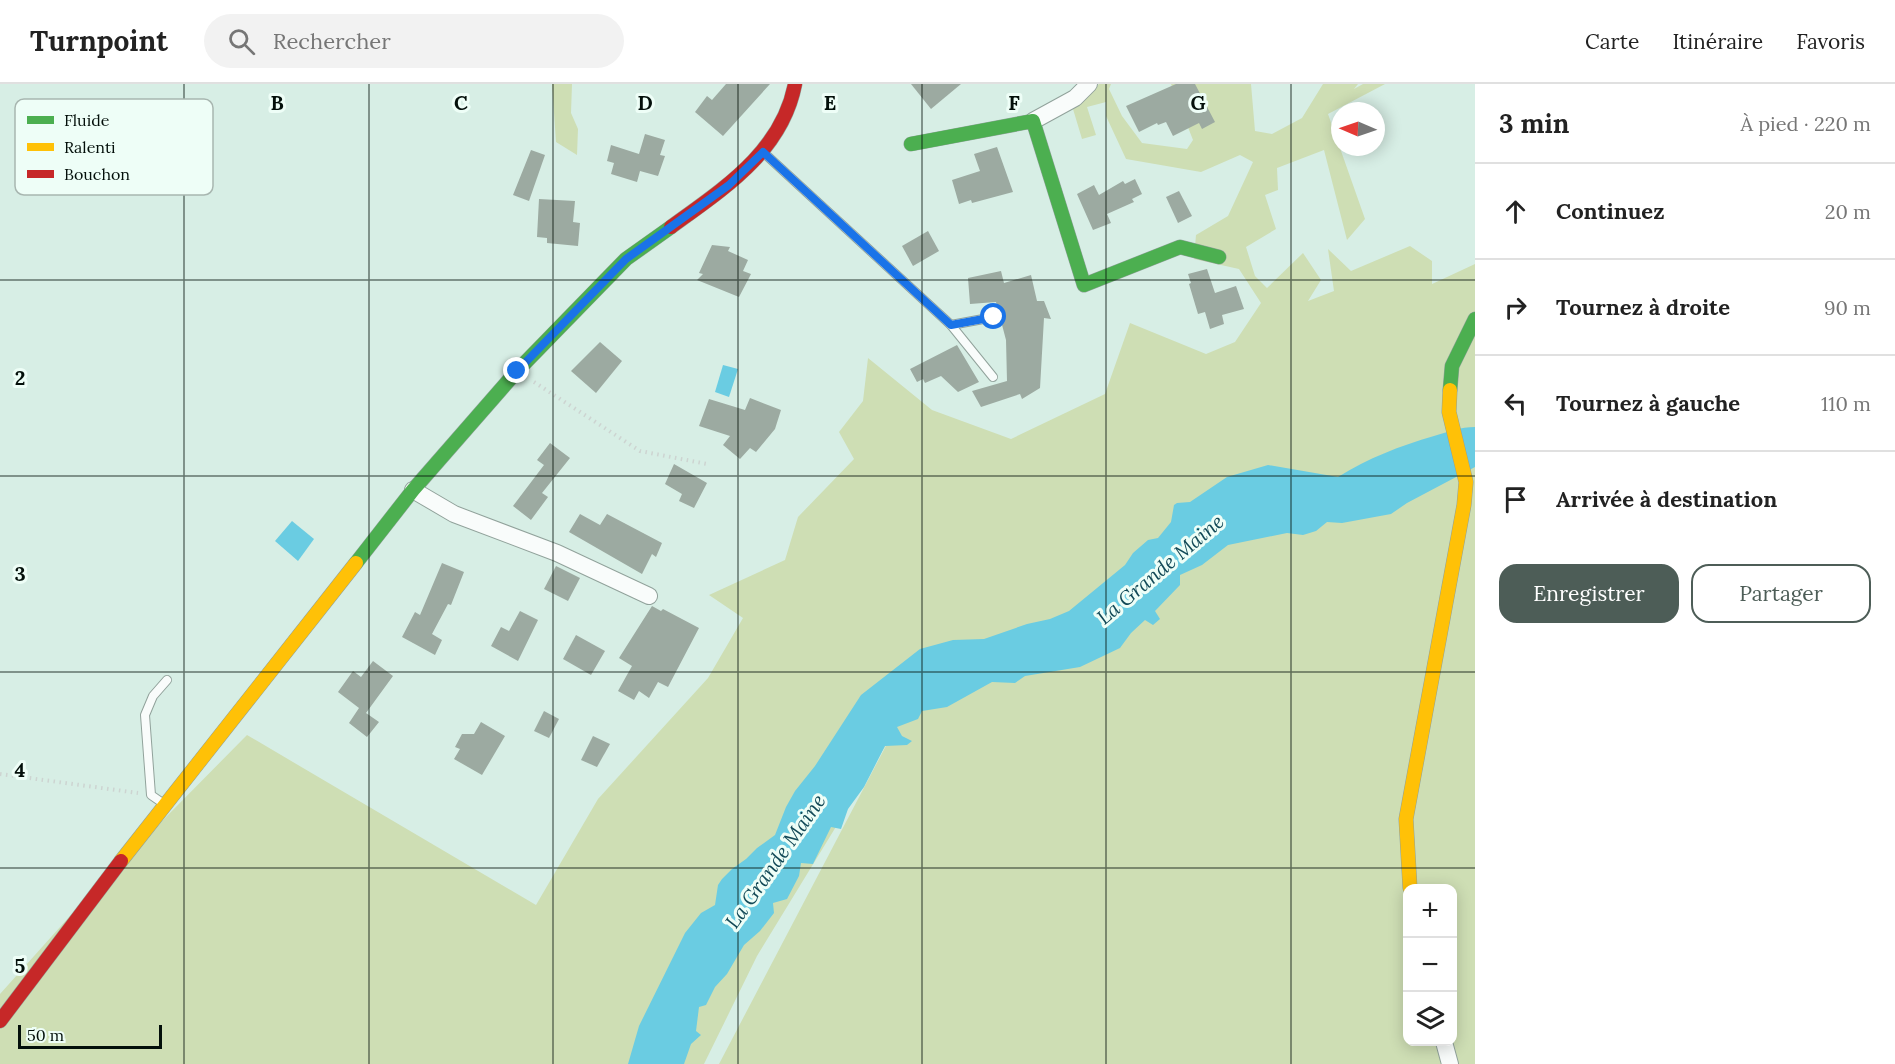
<!DOCTYPE html>
<html lang="fr">
<meta charset="utf-8">
<style>
body{margin:0;font-family:Lora,serif;background:#f2f2f2;color:#222}
.controls{position:absolute;right:18px;bottom:18px;display:grid;overflow:hidden;border-radius:12px;box-shadow:0 3px 15px #0003}
.controls button{width:54px;height:54px;display:grid;place-items:center;padding:0;border:0;border-bottom:2px solid #e0e0e0;background:#fff;color:#222;font:30px sans-serif}
.compass{position:absolute;left:1331px;top:18px;width:54px;height:54px;border-radius:50%;background:#fff;box-shadow:0 3px 15px #0003;rotate:272deg}
.scale{position:absolute;left:18px;bottom:15px;width:144px;box-sizing:border-box;padding-left:6px;border:3px solid #030f0a;border-top:0;font-size:16px;line-height:21px;white-space:nowrap;color:#030f0a;-webkit-text-stroke:4px #eefef7;paint-order:stroke}
.stop{position:absolute;width:18px;height:18px;margin:-14px;border:4px solid #1a73e8;border-radius:50%;background:#fff}
.stop.end{background:#1a73e8;border-color:#fff;box-shadow:0 2px 6px #0008}
.list{margin:0;padding:0;list-style:none}
h2{display:flex;justify-content:space-between;align-items:center;height:78px;margin:0;padding:0 24px;font-size:26px}
h2 small{font-size:20px;font-weight:400;color:#767676}
.list li{display:grid;grid-template-columns:39px 1fr auto;gap:18px;align-items:center;box-sizing:border-box;height:96px;padding:0 24px;border-top:2px solid #e0e0e0}
.list b{display:block;font-size:22px;white-space:nowrap}
.list em{font-size:20px;font-style:normal;color:#767676}
.actions{display:flex;gap:12px;padding:18px 24px}
.actions a{flex:1;padding:14px 0;border:2px solid #4d5d57;border-radius:18px;text-align:center;font-size:21px;color:#4d5d57}
.actions .main{background:#4d5d57;color:#fff}
.icon{flex:none;width:33px;height:33px;fill:none;stroke:currentColor;stroke-width:2;stroke-linecap:round;stroke-linejoin:round}
.map{position:relative;flex:none;width:1475px;height:980px;overflow:hidden}
header{display:flex;align-items:center;gap:36px;box-sizing:border-box;height:84px;padding:0 30px;background:#fff;border-bottom:2px solid #e0e0e0}
header strong{font-size:28px}
nav{display:flex;gap:33px;margin-inline-start:auto;font-size:21px}
.search{width:420px;height:54px;background:#f2f2f2;display:flex;align-items:center;gap:15px;box-sizing:border-box;padding:0 21px;border-radius:33px;color:#767676;font-size:22px}
main{display:flex}
aside{flex:1;background:#fff}
.map>svg:first-child{display:block}
.green{fill:#cedeb4;fill-rule:evenodd}
.water{fill:#6acce2}
.building{fill:#9caaa1}
.lines{fill:none;stroke-linecap:round;stroke-linejoin:round}
.lane-casing{stroke:#91a29b;stroke-width:10}
.street-casing{stroke:#91a29b;stroke-width:18}
.fast-casing{stroke:#91a29b;stroke-width:15}
.slow-casing{stroke:#91a29b;stroke-width:15}
.jam-casing{stroke:#91a29b;stroke-width:15}
.path{stroke:#cdd4d1;stroke-width:4;stroke-dasharray:1.5 4.5;stroke-linecap:butt}
.lane{stroke:#f9fcfb;stroke-width:8}
.street{stroke:#f9fcfb;stroke-width:16}
.fast{stroke:#4caf50;stroke-width:14}
.slow{stroke:#ffc107;stroke-width:14}
.jam{stroke:#c62828;stroke-width:14}
.route{stroke:#1a73e8;stroke-width:8}
.grid{fill:none;stroke:#030f0a;stroke-width:1.5;stroke-opacity:0.55}
.labels{text-anchor:middle;dominant-baseline:central;stroke-width:6;stroke-linejoin:round;paint-order:stroke}
.water-label{font-size:20px;font-style:italic;fill:#124957;stroke:#eefef7}
.key{fill:#eefef7;stroke:#a8b6b0;stroke-width:1.5}
.key-label{font-size:16px;fill:#030f0a}
.grid-label{font-size:20px;text-anchor:middle;font-weight:bold;fill:#030f0a;stroke:#eefef7;stroke-width:6;stroke-linejoin:round;paint-order:stroke}
</style>
<header>
<strong>Turnpoint</strong>
<div class="search"><svg class="icon" aria-label="search" viewBox="0 0 24 24"><circle cx="10" cy="10" r="6"/><path d="M15 15l6 6"/></svg>Rechercher</div>
<nav><a>Carte</a><a>Itinéraire</a><a>Favoris</a></nav>
</header>
<main>
<div class="map">
<svg width="1475" height="980" viewBox="0 0 1475 980">
<rect width="100%" height="100%" fill="#d7eee5"/>
<g class="green">
<polygon points="552,0 572,0 571,29 578,45 577,71 556,58"/>
<path d="M1099 0H1111L1109 5 1122 32 1142 59 1187 65 1193 56 1171 0H1251L1255 47 1272 50 1302 34 1323 0H1358L1354 5 1363 0H1385L1328 30 1365 135 1347 156 1324 66 1277 84 1278 106 1265 111 1276 145 1246 163 1255 192 1267 204 1303 169 1321 196 1308 217 1334 207 1328 165 1351 187 1410 162 1432 177V200L1475 180V980H719L889 656 757 872 704 980H0V910L86 814 247 651 536 821 598 715 708 594 743 534 709 511 785 476 798 433 854 375 839 348 863 317 868 274 932 326 1011 355 1105 310 1130 239 1206 270 1235 258 1261 219 1239 185 1194 175 1196 151 1228 132 1253 78 1240 71 1201 88 1126 75 1106 32V18L1087 23 1096 51 1082 55 1073 25ZM1408 804H1452V958H1408Z"/>
</g>
<g class="water">
<polygon points="723,281 738,285 729,313 715,308"/>
<path d="M1475 343V383L1407 419 1391 430 1342 439 1327 438 1316 447 1303 451 1287 449 1228 461 1202 481 1180 491V501L1155 527 1160 535 1153 541 1145 536 1131 549 1120 564 1080 583 1025 592 1015 599 992 598 947 623 922 627 918 635 897 643 902 652 912 657 907 661 885 662 864 703 848 725 841 745 831 743 813 780 801 779 799 792 787 815 773 819 774 829 760 847 744 861 727 890 715 903 706 921 699 923 696 947 701 951 691 960 684 980H628L639 942 685 849 701 829 715 821 718 801 722 795 732 785 746 775 757 764 775 751 786 723 795 707 815 682 861 611 920 565 953 556 984 555 1027 540 1050 535 1069 527 1125 481 1133 469 1148 456 1158 454 1171 438 1174 421 1177 419 1190 418 1227 393 1268 381 1338 393C1368 374 1400 362 1434 352 1447 348 1461 343 1475 343Z"/>
<polygon points="292,437 314,455 298,477 275,457"/>
</g>
<g class="building">
<polygon points="726,0 770,0 723,52 695,28 707,12 712,16"/>
<polygon points="911,0 961,0 931,25"/>
<polygon points="1176,0 1195,0 1215,38 1202,45 1199,39 1173,52 1166,38 1158,41 1157,39 1139,48 1126,22"/>
<polygon points="645,50 665,56 660,71 665,72 658,92 640,87 637,98 611,90 614,79 607,77 611,61 639,70"/>
<polygon points="997,63 1013,108 972,119 971,116 959,120 952,96 980,87 974,70"/>
<polygon points="531,66 545,71 529,117 513,111"/>
<polygon points="1135,95 1142,110 1132,115 1134,118 1107,130 1111,139 1093,146 1077,110 1094,101 1099,111 1123,97 1125,100"/>
<polygon points="1179,107 1192,132 1178,139 1166,113"/>
<polygon points="539,115 575,117 573,138 580,139 578,162 547,159 547,154 537,153"/>
<polygon points="928,147 939,167 913,182 902,162"/>
<polygon points="712,161 730,163 728,167 748,176 743,187 751,190 739,213 697,196 703,190 699,189"/>
<polygon points="1207,185 1215,209 1236,202 1244,225 1222,231 1224,240 1210,245 1205,228 1198,230 1189,200 1191,199 1188,190"/>
<polygon points="1001,187 1004,199 1031,191 1037,217 1044,217 1051,235 1044,234 1040,304 1022,315 1020,310 981,323 972,307 1007,297 1006,256 996,218 970,220 968,194"/>
<polygon points="600,258 622,277 596,309 571,287"/>
<polygon points="957,261 979,298 958,308 941,292 925,299 923,295 917,298 910,285"/>
<polygon points="750,314 781,326 775,345 756,368 750,364 740,375 723,361 730,352 699,342 709,315 745,326"/>
<polygon points="550,359 570,374 542,409 548,413 531,436 513,422 544,381 537,376"/>
<polygon points="674,380 707,399 694,424 679,417 682,410 665,400"/>
<polygon points="580,430 600,441 607,430 662,459 656,473 652,470 642,490 569,448"/>
<polygon points="442,479 464,488 451,521 448,520 432,550 442,556 435,571 402,553 415,528 420,531"/>
<polygon points="556,482 580,494 568,517 544,505"/>
<polygon points="652,522 661,527 663,525 699,544 668,603 658,598 649,614 639,607 634,616 618,607 632,582 619,574"/>
<polygon points="520,527 538,536 518,577 491,562 501,543 509,547"/>
<polygon points="576,551 605,567 591,591 563,575"/>
<polygon points="373,577 393,592 366,629 379,638 367,653 349,639 359,624 338,608 353,587 361,593"/>
<polygon points="544,627 559,635 549,654 534,647"/>
<polygon points="481,638 505,652 482,691 454,675 460,665 455,663 462,650 474,650"/>
<polygon points="593,652 610,660 597,683 581,676"/>
</g>
<g class="lines">
<defs>
<g id="lane">
<polyline points="764,69 951,241 993,293"/>
<polyline points="951,241 994,233"/>
<polyline points="164,720 151,711 145,631 153,612 167,596"/>
</g>
<g id="street">
<polyline points="1033,37 1075,14 1089,0"/>
<polyline points="413,406 454,430 557,469 649,512"/>
<polyline points="1444,958 1450,980"/>
</g>
<g id="fast">
<polyline points="911,60 1033,37 1084,201 1180,163 1219,173"/>
<polyline points="1450,306 1452,282 1475,235"/>
<polyline points="356,479 413,406 517,287 626,175 671,143"/>
</g>
<g id="slow">
<polyline points="121,777 356,479"/>
<polyline points="1410,804 1406,735 1464,421 1466,398 1449,328 1450,306"/>
</g>
<g id="jam">
<path d="M671 143C723 105 782 68 795 0"/>
<polyline points="0,937 121,777"/>
</g>
</defs>
<use href="#lane" class="lane-casing"/>
<use href="#street" class="street-casing"/>
<use href="#fast" class="fast-casing"/>
<use href="#slow" class="slow-casing"/>
<use href="#jam" class="jam-casing"/>
<g class="path">
<polyline points="534,298 640,367 707,380"/>
<polyline points="0,690 138,709"/>
</g>
<use href="#lane" class="lane"/>
<use href="#street" class="street"/>
<use href="#fast" class="fast"/>
<use href="#slow" class="slow"/>
<use href="#jam" class="jam"/>
</g>
<g class="lines">
<polyline class="route" points="517,287 626,175 729,101 763,68 951,241 994,233"/>
</g>
<path class="grid" d="M184 0V980M369 0V980M553 0V980M738 0V980M922 0V980M1106 0V980M1291 0V980M0 196H1475M0 392H1475M0 588H1475M0 784H1475"/>
<g class="labels">
<g class="water-label">
<text transform="translate(1160 485) rotate(-40)">La Grande Maine</text>
<text transform="translate(775 777) rotate(-55)">La Grande Maine</text>
</g>
</g>
<rect x="15" y="15" width="198" height="96" rx="9" class="key"/>
<rect x="27" y="32" width="27" height="8" fill="#4caf50"/>
<rect x="27" y="59" width="27" height="8" fill="#ffc107"/>
<rect x="27" y="86" width="27" height="8" fill="#c62828"/>
<g class="key-label">
<text x="64" y="42">Fluide</text>
<text x="64" y="69">Ralenti</text>
<text x="64" y="96">Bouchon</text>
</g>
<g class="grid-label">
<text x="277" y="26">B</text>
<text x="461" y="26">C</text>
<text x="645" y="26">D</text>
<text x="830" y="26">E</text>
<text x="1014" y="26">F</text>
<text x="1198" y="26">G</text>
<text x="20" y="301">2</text>
<text x="20" y="497">3</text>
<text x="20" y="693">4</text>
<text x="20" y="889">5</text>
</g>
</svg>
<div class="controls">
<button>+</button>
<button>−</button>
<button><svg class="icon" aria-label="layers" viewBox="0 0 24 24"><path d="M12 4l9 5-9 5-9-5zM3 14l9 5 9-5"/></svg></button>
</div>
<svg class="compass" viewBox="-18 -18 36 36"><path d="M0-13l5 13h-10z" fill="#e53935"/><path d="M0 13l5-13h-10z" fill="#767676"/></svg>
<div class="scale">50 m</div>
<div class="stop" style="left:994px;top:233px"></div>
<div class="stop end" style="left:517px;top:287px"></div>
</div>
<aside>
<h2>3 min<small>À pied · 220 m</small></h2>
<ul class="list">
<li><svg class="icon" aria-label="ahead" viewBox="0 0 24 24"><path d="M12 20V5M6 11l6-6 6 6"/></svg><div><b>Continuez</b></div><em>20 m</em></li>
<li><svg class="icon" aria-label="right" viewBox="0 0 24 24"><path d="M7 20v-9h11M14 6l5 5-5 5"/></svg><div><b>Tournez à droite</b></div><em>90 m</em></li>
<li><svg class="icon" aria-label="left" viewBox="0 0 24 24"><path d="M17 20v-9H6M10 6l-5 5 5 5"/></svg><div><b>Tournez à gauche</b></div><em>110 m</em></li>
<li><svg class="icon" aria-label="arrive" viewBox="0 0 24 24"><path d="M6 21V4h12l-3 4 3 4H6"/></svg><div><b>Arrivée à destination</b></div></li>
</ul>
<div class="actions"><a class="main">Enregistrer</a><a>Partager</a></div>
</aside>
</main>
